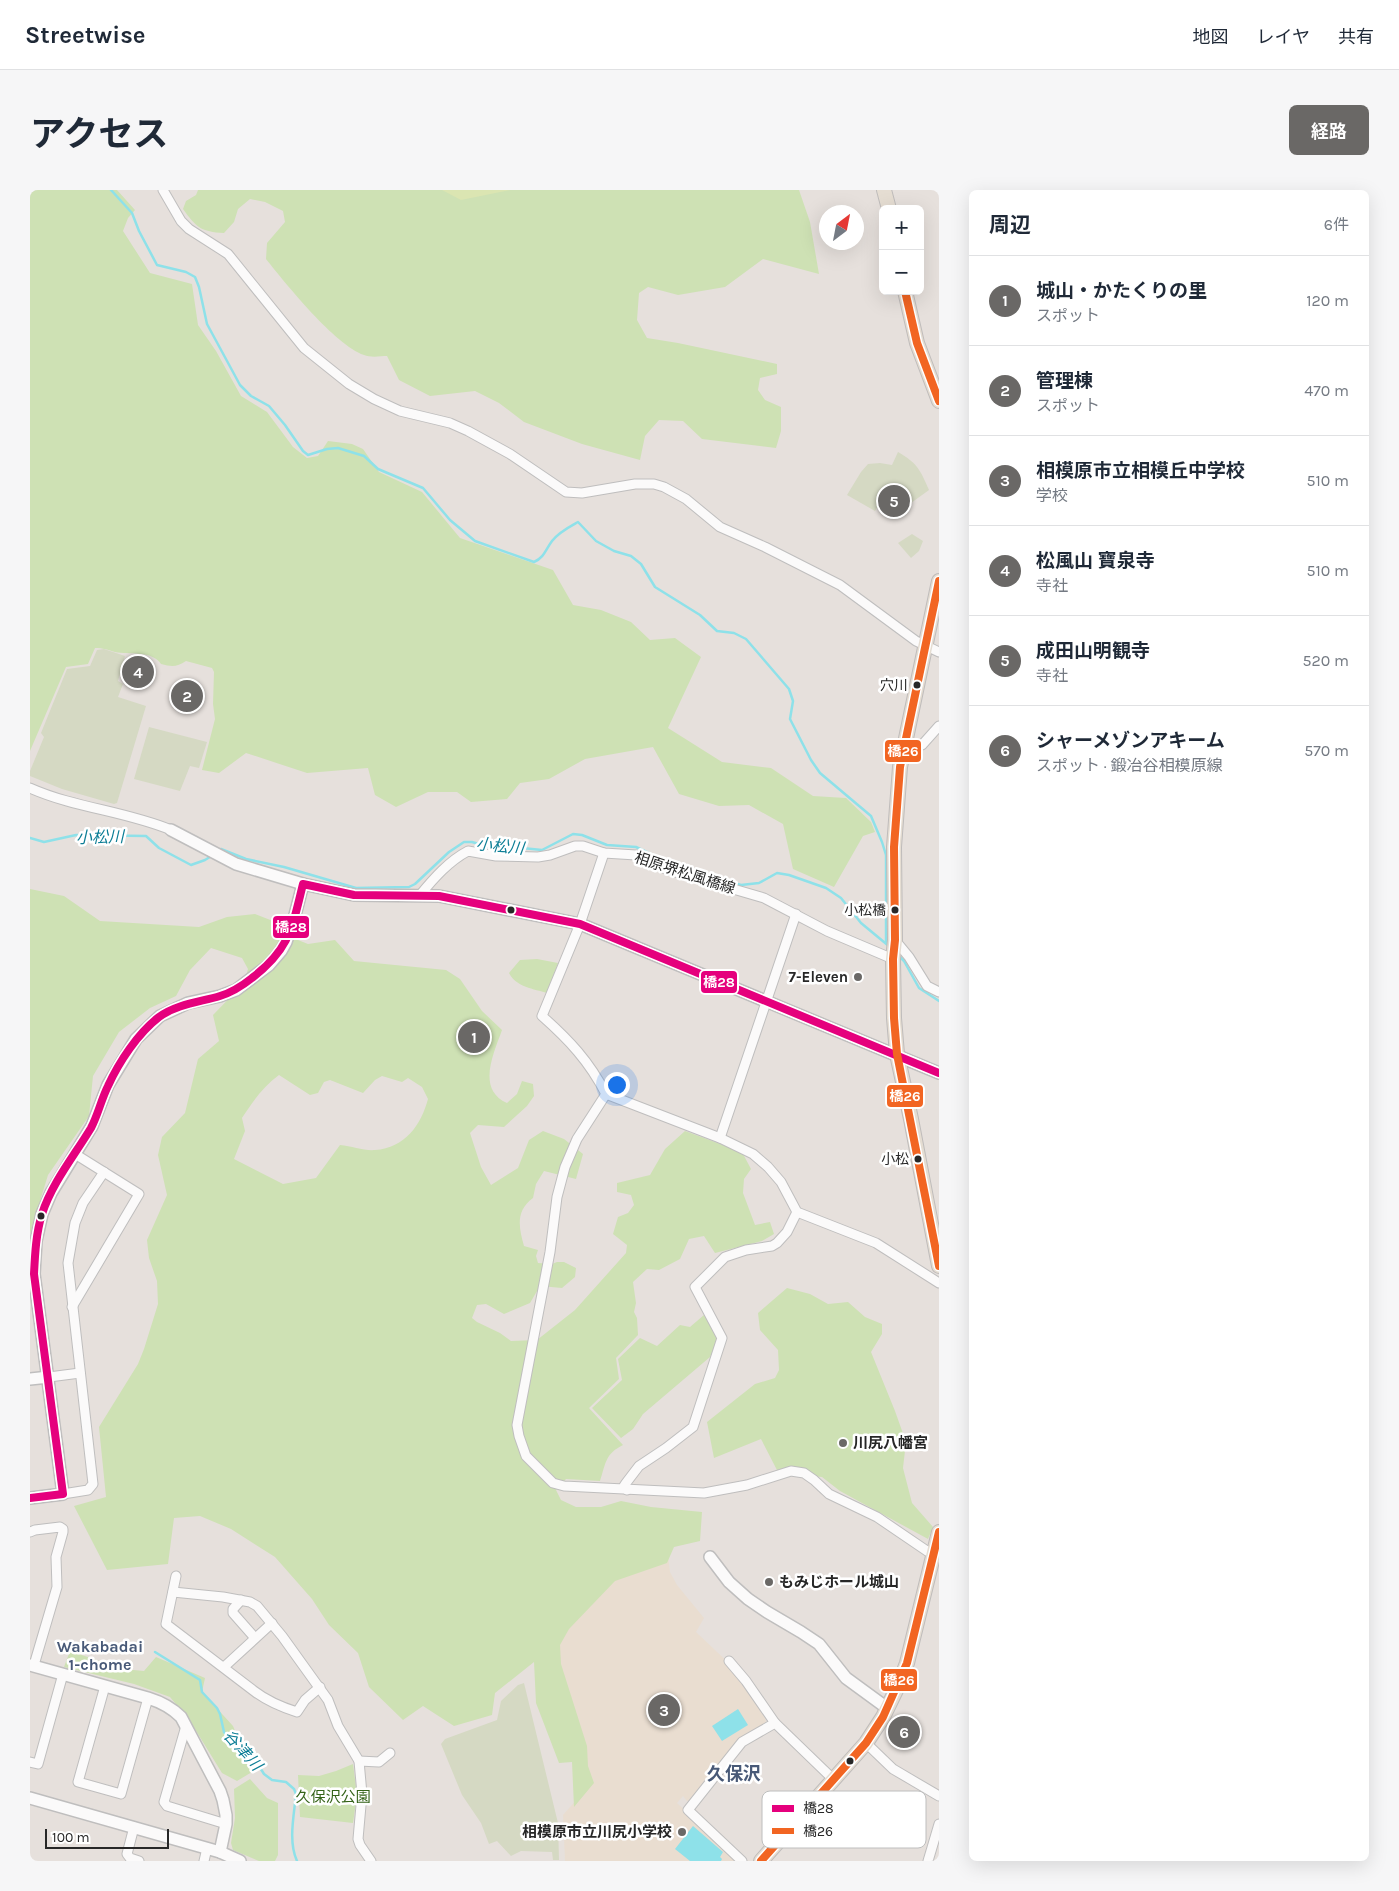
<!DOCTYPE html>
<html lang="ja">
<meta charset="utf-8">
<style>
body{margin:0;font-family:Karla,"Noto Sans JP",sans-serif;background:#f6f6f7;color:#1f2937}
.controls{position:absolute;right:15px;top:15px;display:grid;overflow:hidden;border-radius:8px;box-shadow:0 5px 20px #0002}
.controls button{width:45px;height:45px;display:grid;place-items:center;padding:0;border:0;border-bottom:1px solid #e0e1e3;background:#fff;color:#1f2937;font:25px sans-serif}
.compass{position:absolute;left:789px;top:15px;width:45px;height:45px;border-radius:50%;background:#fff;box-shadow:0 5px 20px #0002;rotate:32deg}
.scale{position:absolute;left:15px;bottom:12px;width:124px;box-sizing:border-box;padding-left:5px;border:2px solid #272727;border-top:0;font-size:14px;line-height:18px;white-space:nowrap;color:#272727;-webkit-text-stroke:4px #fff;paint-order:stroke}
.you{position:absolute;left:586px;top:894px;width:18px;height:18px;margin:-12px;border:4px solid #fff;border-radius:50%;background:#1a73e8;box-shadow:0 0 0 8px #1a73e833}
.badge{display:grid;place-items:center;width:32px;height:32px;border-radius:50%;background:#6a6866;color:#fff;font-size:16px;font-weight:700}
.pin{position:absolute;translate:-50% -50%;border:2px solid #fff;box-shadow:0 1px 5px #0006}
.list{margin:0;padding:0;list-style:none}
h2{display:flex;justify-content:space-between;align-items:center;height:65px;margin:0;padding:0 20px;font-size:21px}
h2 small{font-size:16px;font-weight:400;color:#747a83}
.list li{display:grid;grid-template-columns:32px 1fr auto;gap:15px;align-items:center;box-sizing:border-box;height:90px;padding:0 20px;border-top:1px solid #e0e1e3}
.list b{display:block;font-size:19px;white-space:nowrap}
.list p{margin:0;font-size:16px;white-space:nowrap;color:#747a83}
.list em{font-size:16px;font-style:normal;color:#747a83}
.map{position:relative;flex:none;width:909px;height:1671px;overflow:hidden;border-radius:8px}
header{display:flex;align-items:center;gap:30px;box-sizing:border-box;height:70px;padding:0 25px;background:#fff;border-bottom:1px solid #e0e1e3}
header strong{font-size:24px}
nav{display:flex;gap:28px;margin-inline-start:auto;font-size:18px}
.intro{display:flex;align-items:center;justify-content:space-between;box-sizing:border-box;height:120px;padding:0 30px}
h1{margin:0;font-size:35px}
.button{padding:12px 22px;border-radius:8px;background:#6a6866;color:#fff;font-size:18px;font-weight:700}
main{display:flex;gap:30px;padding:0 30px}
aside{flex:1;background:#fff;border-radius:8px;box-shadow:0 5px 20px #0002}
.map>svg:first-child{display:block}
.education{fill:#e9ddd0}
.green{fill:#cee1b4;fill-rule:evenodd}
.cemetery{fill:#d5d9c3}
.pitch{fill:#dbe5b2}
.water{fill:#8ee1e9}
.lines{fill:none;stroke-linecap:round;stroke-linejoin:round}
.stream{stroke:#8ee1e9;stroke-width:2.5}
.minor-casing{stroke:#bfbebe;stroke-width:11}
.tertiary-casing{stroke:#bfbebe;stroke-width:14}
.primary-casing{stroke:#bfbcbb;stroke-width:16}
.minor{stroke:#fbfafa;stroke-width:9}
.tertiary{stroke:#fbfafa;stroke-width:11}
.primary{stroke:#e5ddd2;stroke-width:14}
.bus-1-casing{stroke:#fff;stroke-width:11}
.bus-2-casing{stroke:#fff;stroke-width:11}
.bus-1{stroke:#e5007d;stroke-width:8}
.bus-2{stroke:#f26522;stroke-width:8}
.bus-dot{fill:#272727;stroke:#fff;stroke-width:2}
.poi-dot{fill:#6a6866;stroke:#fff;stroke-width:2}
.labels{text-anchor:middle;dominant-baseline:central;stroke-width:5;stroke-linejoin:round;paint-order:stroke}
.bus-label{font-size:14px;fill:#272727;stroke:#fff;text-anchor:end}
.street-label{font-size:15px;fill:#272727;stroke:#fff}
.poi-label{font-size:15px;font-weight:bold;fill:#272727;stroke:#fff;text-anchor:end}
.park-label{font-size:15px;fill:#356319;stroke:#fff}
.water-label{font-size:16px;font-style:italic;fill:#0d7e96;stroke:#fff}
.neighbourhood-label{font-size:16px;font-weight:bold;fill:#485977;stroke:#fff}
.quarter-label{font-size:18px;font-weight:bold;fill:#485977;stroke:#fff}
.key{fill:#fff;stroke:#bebebe;stroke-width:1}
.key-label{font-size:14px;fill:#272727}
.line-badge{stroke:#fff;stroke-width:2}
.badge-label{font-size:14px;text-anchor:middle;font-weight:bold;fill:#fff}
</style>
<header>
<strong>Streetwise</strong>
<nav><a>地図</a><a>レイヤ</a><a>共有</a></nav>
</header>
<div class="intro"><h1>アクセス</h1><a class="button">経路</a></div>
<main>
<div class="map">
<svg width="909" height="1671" viewBox="0 0 909 1671">
<rect width="100%" height="100%" fill="#e6e0dc"/>
<polygon class="education" points="638,1365 640,1382 647,1395 674,1428 666,1442 705,1479 727,1510 736,1531 734,1536 710,1549 677,1588 661,1611 657,1611 653,1606 647,1613 661,1626 660,1629 705,1671 535,1671 533,1625 556,1599 519,1455 576,1380"/>
<g class="green">
<path d="M0 0H87L105 20 98 28 93 41 120 83 162 94 168 135 186 161 211 206 237 222 263 257 277 268 288 266 298 251 322 254 333 259 349 282 392 302 430 348 523 380 543 415 571 420 601 432 620 450 645 448 671 467 638 538 692 572 741 578 783 606 816 608 841 632 845 642 833 646 804 697 763 679 753 634 719 615 689 616 649 604 623 557 555 569 519 589 490 593 477 609 441 612 427 602H398L366 617 345 605 338 578 277 583 216 563 189 583 172 580 185 529 183 514 184 482 182 478 156 471C147 477 142 477 131 474 122 460 99 465 85 462 78 460 73 458 65 458L58 474 36 477 0 561Z"/>
<path d="M168 0H769L780 32 789 84 733 69 695 97 648 105 618 97 609 103 607 130 617 148 648 153 747 174V184L730 188 728 200 735 210 751 217V241L746 258 672 249 653 231 629 230 615 246 610 270 552 254 494 232 469 213 445 201 400 206 369 190 357 166C351 166 341 168 334 165 305 155 256 94 236 69L237 53 255 32 253 21 235 12 220 9 208 19 204 32 194 43C171 42 166 37 153 19L156 11 166 5Z"/>
<path d="M0 699 34 706 70 731 169 737 197 727 225 724 248 733 253 744 278 754 305 750 324 771 416 780 430 789 452 821 472 840C464 863 446 899 477 913L487 904 492 891 503 894 504 906 497 916 474 937 448 935 440 943 451 977 461 995 488 978 499 950 513 941 534 949 553 964 546 989 514 981 506 994 503 1008C485 1021 489 1038 494 1056L508 1060 506 1066 508 1073 522 1074 527 1072H534L546 1078 545 1087 532 1098 510 1096 500 1113 474 1124 456 1114 447 1115 442 1128 447 1132 470 1143 481 1151 507 1150 545 1120 596 1063 597 1055 583 1044 588 1027 598 1023 604 1015 601 1005 587 1002V993L620 985 635 959 655 941 712 962 721 979 714 989 713 1003 725 1035 740 1032 744 1044 732 1051 685 1063 674 1046 659 1049 650 1069 629 1080 617 1079 603 1092 606 1113 604 1122 607 1128 608 1145 586 1168 589 1189 559 1218 593 1255C575 1264 576 1273 570 1291L536 1289 526 1300 531 1310 546 1317H571L591 1311 621 1317 672 1322 670 1351 644 1357 637 1373 585 1391 539 1439 530 1455 531 1474 557 1556 558 1576 564 1593 544 1617 542 1572 529 1573 506 1513 504 1472 465 1503 462 1525 424 1536 393 1516 373 1530 339 1497 328 1463 299 1435 282 1409 245 1367 201 1339 170 1326 144 1328 138 1374 77 1380 44 1316 76 1307 69 1237 108 1174 114 1159 128 1114 127 1091 119 1068 117 1050 137 1005 128 965 132 947 155 923 168 869 189 851 183 825 214 793 218 779 212 768 181 758 160 780 146 806 120 818 89 842 63 886 59 926 18 985 0 1044ZM249 885 280 905 288 903 294 892 300 890 333 903 345 890 352 886 372 892 378 888 392 897 398 909C391 935 375 958 345 960 334 961 322 956 310 955L286 988 253 994 204 969 215 941 212 928C223 911 233 897 249 885Z"/>
<path d="M507 769 528 773 517 803C504 799 486 797 479 783L490 770Z"/>
<polygon points="757,1098 780,1104 798,1114 818,1112 835,1127 852,1134 852,1144 841,1162 865,1221 876,1252 873,1278 882,1313 903,1337 898,1349 810,1301 792,1287 748,1282 731,1249 684,1268 677,1232 725,1194 745,1188 749,1180 748,1160 730,1140 728,1123"/>
<polygon points="674,1125 688,1148 680,1167 613,1224 603,1239 591,1248 562,1218 592,1190 588,1169 610,1148 627,1156 650,1135 660,1137"/>
<polygon points="40,1461 93,1479 114,1481 126,1467 175,1488 172,1502 203,1536 222,1582 207,1591 192,1583 160,1531 140,1507 104,1494 34,1477"/>
<polygon points="323,1574 327,1605 323,1633 270,1627 268,1585 289,1586 306,1581"/>
<polygon points="220,1589 237,1608 248,1613 248,1665 245,1671 229,1671 203,1660 201,1653 205,1628 204,1599"/>
</g>
<g class="cemetery">
<path d="M868 262C887 273 890 279 899 300L881 313 877 306 878 302 862 293 845 321 817 305 831 282 838 274 850 273 862 275Z"/>
<polygon points="882,344 893,351 889,361 881,368 868,353"/>
<polygon points="74,459 95,466 88,491 93,494 88,507 116,516 87,613 84,614 32,599 0,586 0,581 14,547 11,543 37,479 60,476 67,460"/>
<polygon points="119,537 177,552 169,578 160,576 150,601 104,589"/>
<polygon points="494,1493 528,1633 529,1670 523,1670 522,1662 491,1661 481,1666 467,1651 459,1654 451,1633 432,1605 411,1554 415,1549 467,1530 471,1511 488,1495"/>
</g>
<polygon class="pitch" points="412,0 480,0 431,10"/>
<g class="water">
<polygon points="708,1519 718,1535 692,1551 682,1536"/>
<polygon points="663,1636 693,1662 690,1667 692,1669 691,1671 660,1671 645,1659"/>
</g>
<g class="lines">
<g class="stream">
<path d="M81 0 102 23 109 41 127 75 156 82 165 87 169 97 177 134 210 195 221 206 239 216 255 235 273 261 278 265 297 259 308 258 334 266 348 279 393 298 420 330 445 351 504 372C514 368 516 359 522 351 529 342 539 337 548 332L566 351 584 361 601 366 611 374 625 397 670 425 687 441 704 443 716 449 759 499 763 511 760 529 781 570 790 583 841 626 852 652 856 665V753"/>
<polyline points="0,648 14,652 46,645 116,646 129,658 161,675 175,670 183,665"/>
<polyline points="189,661 191,659 216,669 254,677 326,698 379,697 385,694 419,662 434,652 442,652 462,658 492,658 512,660 543,644 552,645 577,655 606,657 648,677 711,695 729,693 747,683 759,685 796,698 811,708 831,733 860,757"/>
<polyline points="869,766 874,771 889,798 909,811"/>
<path d="M125 1462 170 1490 172 1502 187 1518 190 1524 194 1542 200 1550 222 1565 234 1584 242 1590 256 1592 264 1599 266 1604C264 1626 258 1651 267 1671"/>
</g>
<defs>
<g id="minor">
<polyline points="133,0 151,31 159,39 198,64 274,158 319,194 344,209 370,221 420,233 438,241 480,264 536,302 552,303 605,294 624,294 634,297 656,309 690,337 735,357 810,395 886,451 909,462"/>
<polyline points="874,556 892,555 909,536"/>
<path d="M0 598C45 618 95 621 141 640"/>
<path d="M574 663 550 734 512 826C539 850 559 871 576 904L690 948 723 964 738 977 751 992 767 1022 846 1053 909 1093"/>
<path d="M390 705C404 688 419 671 438 661L466 666 508 667 520 665 545 656H553L574 663 606 665 638 680 734 708 797 741 863 769"/>
<polyline points="865,750 879,767 897,796 909,802"/>
<polyline points="576,904 547,949 535,977 527,1007 520,1062 487,1235 489,1246 496,1266 523,1293 534,1296 674,1303 717,1295 761,1281 774,1283 784,1290 799,1304 847,1327 897,1361 904,1364"/>
<polyline points="690,948 766,724"/>
<polyline points="42,1117 109,1004 45,964"/>
<polyline points="19,1187 50,1183"/>
<polyline points="597,1300 594,1296 596,1293 609,1276 636,1258 663,1237 692,1148 665,1097 695,1067 716,1060 742,1056 747,1053 757,1042 767,1022"/>
<polyline points="33,1304 58,1300 63,1294 38,1073 45,1033 53,1013 74,982"/>
<polyline points="0,1342 5,1340 30,1337 33,1339 33,1342 26,1367 27,1397 4,1475"/>
<path d="M146 1386 136 1434 224 1501C237 1511 251 1517 267 1522L275 1510 290 1497"/>
<polyline points="143,1402 193,1407 220,1412 227,1416 252,1446 298,1510 308,1536 329,1571 332,1604 328,1649 330,1655 341,1671"/>
<polyline points="211,1410 203,1419 203,1423 225,1448"/>
<polyline points="699,1471 716,1491 745,1533"/>
<polyline points="194,1477 242,1433"/>
<polyline points="75,1496 48,1592 91,1604 118,1508"/>
<polyline points="156,1536 134,1612 137,1616 196,1634"/>
<polyline points="836,1553 863,1579 909,1606"/>
<polyline points="329,1571 349,1572 360,1563"/>
<polyline points="0,1572 8,1574 33,1484"/>
<polyline points="104,1637 97,1664 100,1668 109,1671"/>
<polyline points="174,1671 177,1658"/>
<polyline points="712,1671 658,1620 712,1552 745,1533 804,1590"/>
<polyline points="898,1671 909,1634"/>
</g>
<g id="tertiary">
<polyline points="141,640 206,674 273,694 324,705 409,706 550,734 909,883"/>
<polyline points="0,1189 19,1187"/>
<polyline points="0,1308 33,1304 4,1084 6,1051 12,1024 21,1003 62,936 78,895 106,849 130,826 158,813 190,806 206,800 239,775 251,761 256,752 265,725 273,694"/>
<polyline points="680,1367 699,1392 718,1409 737,1422 771,1442 789,1454 816,1488 857,1518"/>
<path d="M0 1475 118 1508C131 1512 141 1517 151 1527L190 1601 193 1610 196 1625V1634L190 1662"/>
<polyline points="0,1608 190,1662 210,1671"/>
</g>
<g id="primary">
<polyline points="854,0 859,19"/>
<polyline points="875,101 887,153 909,211"/>
<polyline points="909,391 870,577 864,657 865,750 863,769 864,828 867,864 881,929 909,1076"/>
<polyline points="731,1671 836,1553 853,1527 869,1494 877,1473 909,1342"/>
</g>
</defs>
<use href="#minor" class="minor-casing"/>
<use href="#tertiary" class="tertiary-casing"/>
<use href="#primary" class="primary-casing"/>
<use href="#minor" class="minor"/>
<use href="#tertiary" class="tertiary"/>
<use href="#primary" class="primary"/>
<defs>
<path id="bus-1" d="M0 1308 33 1304 4 1084C5 1064 6 1043 12 1024 22 993 44 966 61 938 68 925 71 910 78 896 89 872 108 843 129 827 147 814 170 812 190 806 203 802 212 796 222 788 260 759 262 738 273 694L324 705 409 706 550 734 909 883"/>
<g id="bus-2">
<polyline points="875,101 887,153 909,211"/>
<polyline points="909,391 870,577 864,657 865,750 863,769 864,828 867,864 909,1076"/>
<polyline points="731,1671 836,1553 853,1527 877,1473 909,1342"/>
</g>
</defs>
<use href="#bus-1" class="bus-1-casing"/>
<use href="#bus-2" class="bus-2-casing"/>
<use href="#bus-1" class="bus-1"/>
<use href="#bus-2" class="bus-2"/>
</g>
<g class="bus-dot">
<circle cx="887" cy="495" r="4.5"/>
<circle cx="481" cy="720" r="4.5"/>
<circle cx="865" cy="720" r="4.5"/>
<circle cx="888" cy="969" r="4.5"/>
<circle cx="11" cy="1026" r="4.5"/>
<circle cx="820" cy="1571" r="4.5"/>
</g>
<g class="poi-dot">
<circle cx="828" cy="787" r="5"/>
<circle cx="813" cy="1253" r="5"/>
<circle cx="739" cy="1392" r="5"/>
<circle cx="652" cy="1642" r="5"/>
</g>
<g class="labels">
<g class="bus-label">
<text x="878" y="495">穴川</text>
<text x="856" y="720">小松橋</text>
<text x="879" y="969">小松</text>
</g>
<g class="street-label">
<text transform="translate(655 683) rotate(18)">相原堺松風橋線</text>
</g>
<g class="poi-label">
<text x="818" y="787">7-Eleven</text>
<text x="823" y="1253" text-anchor="start">川尻八幡宮</text>
<text x="749" y="1392" text-anchor="start">もみじホール城山</text>
<text x="642" y="1642">相模原市立川尻小学校</text>
</g>
<g class="park-label">
<text x="303" y="1607">久保沢公園</text>
</g>
<g class="water-label">
<text transform="translate(70 647) rotate(-1)">小松川</text>
<text transform="translate(470 656) rotate(6)">小松川</text>
<text transform="translate(213 1560) rotate(48)">谷津川</text>
</g>
<g class="neighbourhood-label">
<text x="70" y="1456">Wakabadai<tspan x="70" dy="18">1-chome</tspan></text>
</g>
<g class="quarter-label">
<text x="704" y="1584">久保沢</text>
</g>
</g>
<rect x="732" y="1601" width="164" height="57" rx="8" class="key"/>
<rect x="742" y="1615" width="22" height="7" fill="#e5007d"/>
<rect x="742" y="1638" width="22" height="6" fill="#f26522"/>
<g class="key-label">
<text x="773" y="1623">橋28</text>
<text x="773" y="1646">橋26</text>
</g>
<g class="line-badge">
<rect x="854" y="549" width="38" height="24" rx="5" fill="#f26522"/>
<rect x="242" y="725" width="38" height="24" rx="5" fill="#e5007d"/>
<rect x="670" y="780" width="38" height="24" rx="5" fill="#e5007d"/>
<rect x="856" y="894" width="38" height="24" rx="5" fill="#f26522"/>
<rect x="850" y="1478" width="38" height="24" rx="5" fill="#f26522"/>
</g>
<g class="badge-label">
<text x="873" y="566">橋26</text>
<text x="261" y="742">橋28</text>
<text x="689" y="797">橋28</text>
<text x="875" y="911">橋26</text>
<text x="869" y="1495">橋26</text>
</g>
</svg>
<div class="controls">
<button>+</button>
<button>−</button>
</div>
<svg class="compass" viewBox="-18 -18 36 36"><path d="M0-13l5 13h-10z" fill="#e53935"/><path d="M0 13l5-13h-10z" fill="#747a83"/></svg>
<div class="scale">100 m</div>
<div class="you"></div>
<div class="pin badge" style="left:444px;top:847px">1</div>
<div class="pin badge" style="left:157px;top:506px">2</div>
<div class="pin badge" style="left:634px;top:1520px">3</div>
<div class="pin badge" style="left:108px;top:482px">4</div>
<div class="pin badge" style="left:864px;top:311px">5</div>
<div class="pin badge" style="left:874px;top:1542px">6</div>
</div>
<aside>
<h2>周辺<small>6件</small></h2>
<ul class="list">
<li><span class="badge">1</span><div><b>城山・かたくりの里</b><p>スポット</p></div><em>120 m</em></li>
<li><span class="badge">2</span><div><b>管理棟</b><p>スポット</p></div><em>470 m</em></li>
<li><span class="badge">3</span><div><b>相模原市立相模丘中学校</b><p>学校</p></div><em>510 m</em></li>
<li><span class="badge">4</span><div><b>松風山 寶泉寺</b><p>寺社</p></div><em>510 m</em></li>
<li><span class="badge">5</span><div><b>成田山明観寺</b><p>寺社</p></div><em>520 m</em></li>
<li><span class="badge">6</span><div><b>シャーメゾンアキーム</b><p>スポット · 鍛冶谷相模原線</p></div><em>570 m</em></li>
</ul>
</aside>
</main>
